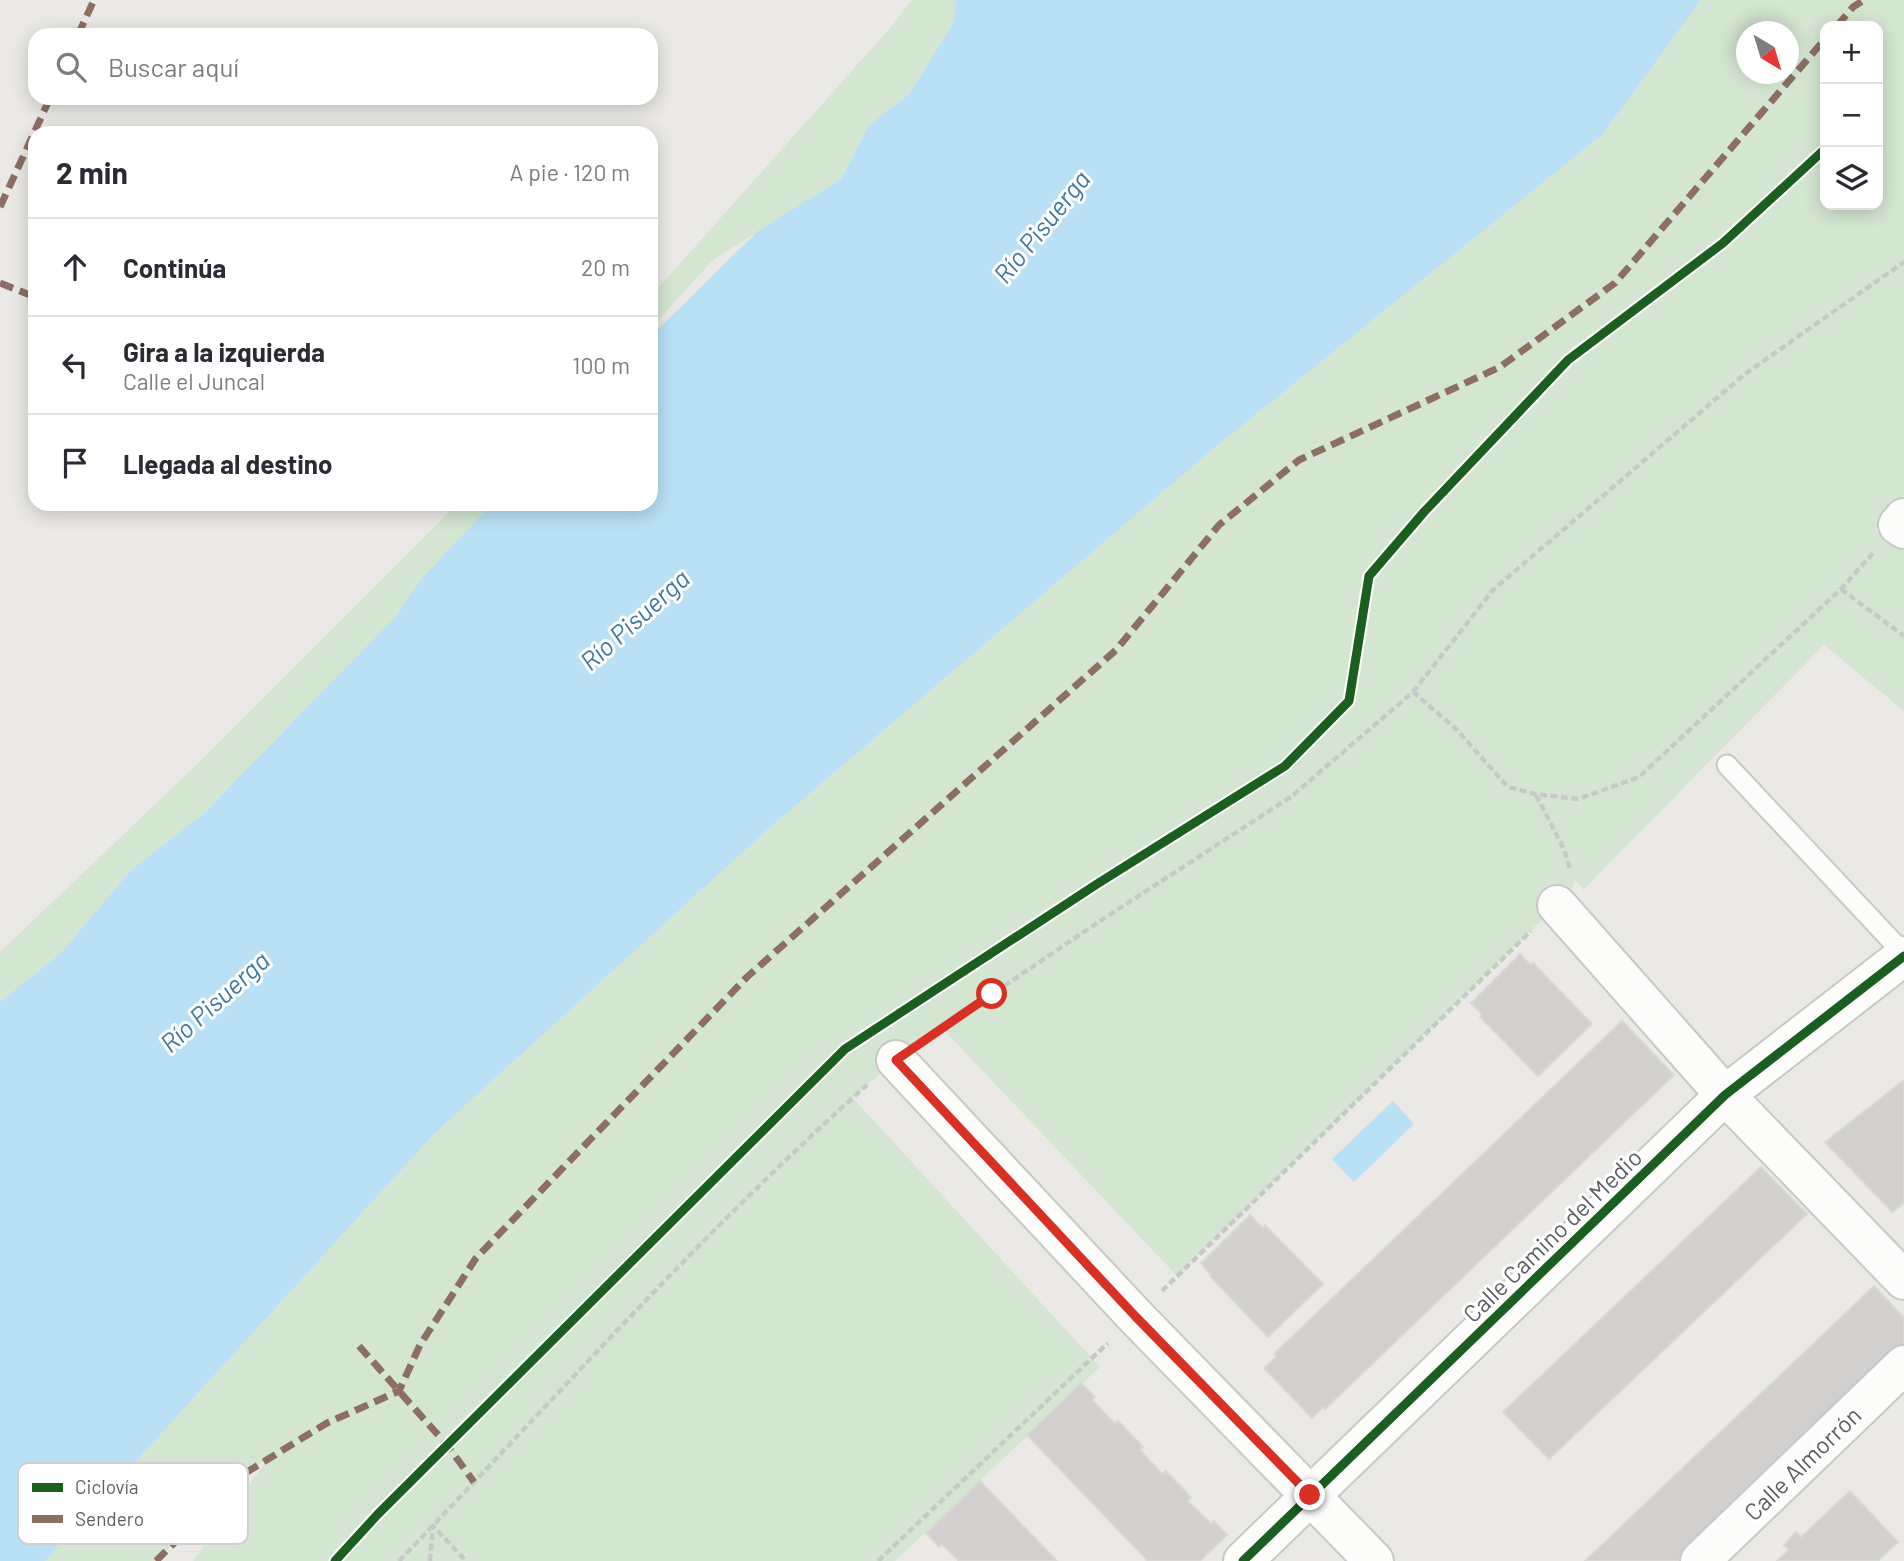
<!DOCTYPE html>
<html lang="es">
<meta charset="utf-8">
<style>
body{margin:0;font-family:Barlow,sans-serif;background:#f2f2f3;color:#2b2b33}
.controls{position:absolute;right:21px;top:21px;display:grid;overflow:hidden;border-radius:14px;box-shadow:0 4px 18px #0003}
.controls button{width:63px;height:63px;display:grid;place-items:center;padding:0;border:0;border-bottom:2px solid #e1e1e2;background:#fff;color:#2b2b33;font:35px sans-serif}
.compass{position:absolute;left:1736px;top:21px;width:63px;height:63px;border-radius:50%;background:#fff;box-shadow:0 4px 18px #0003;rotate:142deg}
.stop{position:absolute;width:21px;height:21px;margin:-16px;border:5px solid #d93025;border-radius:50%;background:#fff}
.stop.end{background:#d93025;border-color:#fff;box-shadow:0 2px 7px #0008}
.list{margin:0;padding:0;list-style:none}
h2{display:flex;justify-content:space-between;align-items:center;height:91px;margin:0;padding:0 28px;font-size:30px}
h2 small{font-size:23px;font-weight:400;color:#7c7c81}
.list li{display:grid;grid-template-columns:46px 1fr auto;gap:21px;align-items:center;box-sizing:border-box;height:98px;padding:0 28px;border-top:2px solid #e1e1e2}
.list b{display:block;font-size:26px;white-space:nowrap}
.list p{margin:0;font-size:23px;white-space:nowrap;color:#7c7c81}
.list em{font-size:23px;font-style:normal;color:#7c7c81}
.icon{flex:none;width:38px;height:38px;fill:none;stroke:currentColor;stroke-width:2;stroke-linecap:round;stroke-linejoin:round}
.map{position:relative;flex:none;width:1904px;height:1561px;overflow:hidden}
.search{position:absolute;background:#fff;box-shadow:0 4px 18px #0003;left:28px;top:28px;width:630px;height:77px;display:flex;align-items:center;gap:18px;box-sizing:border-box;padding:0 24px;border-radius:21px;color:#7c7c81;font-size:26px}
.panel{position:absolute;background:#fff;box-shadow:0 4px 18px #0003;left:28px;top:126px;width:630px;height:385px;border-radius:21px}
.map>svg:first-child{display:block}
.green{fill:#d4e6d1;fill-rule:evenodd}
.water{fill:#b9e0f5}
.building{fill:#d1d0ce;stroke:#dad8d4;stroke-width:2}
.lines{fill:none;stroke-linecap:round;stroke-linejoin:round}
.lane-casing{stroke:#c7c8c7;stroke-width:23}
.street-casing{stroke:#c7c8c7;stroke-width:42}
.path{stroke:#c5cac7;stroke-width:4.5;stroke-dasharray:7 3.5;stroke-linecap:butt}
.lane{stroke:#fcfcfb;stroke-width:19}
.street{stroke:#fcfcfb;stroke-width:38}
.quiet{stroke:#8d6e63;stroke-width:7;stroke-dasharray:14 7;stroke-linecap:butt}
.cycleway-casing{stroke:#fff;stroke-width:13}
.cycleway{stroke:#1b5e20;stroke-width:9}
.route{stroke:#d93025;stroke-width:9}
.labels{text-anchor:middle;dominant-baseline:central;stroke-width:6;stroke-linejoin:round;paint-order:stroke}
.street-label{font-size:24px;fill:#5b5f63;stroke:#fff}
.water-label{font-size:26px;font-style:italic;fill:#3f78a5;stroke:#fff}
.key{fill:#fff;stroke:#cecfd0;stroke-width:2}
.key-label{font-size:19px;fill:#5b5f63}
</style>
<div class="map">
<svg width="1904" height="1561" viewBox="0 0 1904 1561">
<rect width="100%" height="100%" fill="#ebe9e5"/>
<g class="green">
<polygon points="912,0 956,0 953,24 909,94 869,125 841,179 713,260 651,328 651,296 890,28"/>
<path d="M1701 0H1904V495L1875 530 1904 552V711L1824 645 1584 889 1574 879V885L1557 905 1177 1276 942 1028 896 1060 853 1098 1100 1367 895 1561H193L269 1458 242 1475 156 1561H45L434 1134 767 830 1213 449 1603 134ZM1825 26H1878V205H1825ZM1746 32H1788V74H1746Z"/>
<polygon points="457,504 492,504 421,579 396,616 204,813 131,870 61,953 0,1002 0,952 191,770"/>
</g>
<g class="water">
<polygon points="956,0 1701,0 1603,134 1213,449 767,830 434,1134 45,1561 0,1561 0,1002 61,953 131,870 204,813 396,616 421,579 492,504 651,504 651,336 759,230 841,179 869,125 909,94 953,24"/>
<polygon points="1393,1101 1414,1124 1354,1182 1332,1159"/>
</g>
<g class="building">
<polygon points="1520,954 1531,965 1533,963 1592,1024 1538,1076 1480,1017 1482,1014 1471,1003"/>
<polygon points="1622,1021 1674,1075 1325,1409 1323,1407 1312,1418 1264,1368 1276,1357 1274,1354"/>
<polygon points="1904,1080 1904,1203 1892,1212 1825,1142"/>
<polygon points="1761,1167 1807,1214 1549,1459 1503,1412"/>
<polygon points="1250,1215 1263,1228 1265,1225 1323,1284 1268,1337 1210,1276 1211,1275 1201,1263"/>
<polygon points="1874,1286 1904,1318 1904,1348 1681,1561 1585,1561"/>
<polygon points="1081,1383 1095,1397 1092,1400 1115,1424 1118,1421 1143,1447 1140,1450 1162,1474 1166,1471 1191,1497 1188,1501 1211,1524 1214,1521 1227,1535 1200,1561 1148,1561 1027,1435"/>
<polygon points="980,1481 1057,1561 959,1561 942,1544 939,1547 926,1533"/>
<polygon points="1850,1491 1898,1542 1878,1561 1777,1561 1789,1550 1784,1545 1796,1532 1801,1537"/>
</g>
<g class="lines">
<defs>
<polyline id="lane" points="1727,765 1904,954"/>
<g id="street">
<polyline points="1904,518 1898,525 1904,529"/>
<polyline points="1557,905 1725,1095 1904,1280"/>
<polyline points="896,1060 1136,1317 1374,1561"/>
<polyline points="1243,1561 1725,1095 1904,956"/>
<polyline points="1700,1561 1904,1365"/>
</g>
</defs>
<use href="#lane" class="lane-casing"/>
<use href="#street" class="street-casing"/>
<g class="path">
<polyline points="1841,589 1904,636"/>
<polyline points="1413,692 1493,590 1745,374 1904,262"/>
<polyline points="1536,795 1564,849 1570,869"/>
<polyline points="926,1039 1097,923 1292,796 1413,692 1456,729 1508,787 1535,794 1578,799 1639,777 1841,589 1874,552"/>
<polyline points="1162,1291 1531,931"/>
<path d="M399 1561C553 1401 701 1233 867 1085"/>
<polyline points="430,1561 433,1526 466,1561"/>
<polyline points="878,1561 1108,1343"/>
</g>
<use href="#lane" class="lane"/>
<use href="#street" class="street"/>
<g class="quiet">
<polyline points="1837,26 1853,7 1864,0"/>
<polyline points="78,35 94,0"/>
<polyline points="0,207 50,98"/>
<polyline points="0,283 35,297"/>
<polyline points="359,1346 447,1445 474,1482"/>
<polyline points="156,1561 242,1475 327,1423 399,1391 420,1345 476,1258 747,977 1116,650 1219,525 1299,460 1500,367 1615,283 1825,39"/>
</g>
<defs>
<g id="cycleway">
<polyline points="335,1561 378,1514 845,1049 1097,884 1285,766 1349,701 1369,576 1424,512 1568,360 1723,243 1825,149"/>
<polyline points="1243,1561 1725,1095 1904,956"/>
</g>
</defs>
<use href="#cycleway" class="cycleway-casing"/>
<use href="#cycleway" class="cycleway"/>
</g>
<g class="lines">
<polyline class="route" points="992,994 896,1060 1136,1317 1310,1495"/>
</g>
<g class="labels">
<g class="street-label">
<text transform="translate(1552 1235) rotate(-44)">Calle Camino del Medio</text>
<text transform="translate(1802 1463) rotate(-44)">Calle Almorrón</text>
</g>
<g class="water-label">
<text transform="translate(1041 226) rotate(-51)">Río Pisuerga</text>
<text transform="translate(634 619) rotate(-42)">Río Pisuerga</text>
<text transform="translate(214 1001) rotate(-42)">Río Pisuerga</text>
</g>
</g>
<rect x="18" y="1463" width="230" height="81" rx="10" class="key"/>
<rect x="32" y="1483" width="31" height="9" fill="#1b5e20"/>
<rect x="32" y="1515" width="31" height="8" fill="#8d6e63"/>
<g class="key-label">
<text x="75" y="1494">Ciclovía</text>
<text x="75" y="1526">Sendero</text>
</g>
</svg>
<div class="controls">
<button>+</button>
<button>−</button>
<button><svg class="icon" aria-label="layers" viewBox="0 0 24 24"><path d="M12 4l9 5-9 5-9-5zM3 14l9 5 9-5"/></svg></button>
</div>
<svg class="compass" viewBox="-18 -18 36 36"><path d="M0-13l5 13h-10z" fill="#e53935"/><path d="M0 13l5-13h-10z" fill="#7c7c81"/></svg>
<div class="stop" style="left:992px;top:994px"></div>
<div class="stop end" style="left:1310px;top:1495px"></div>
<div class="search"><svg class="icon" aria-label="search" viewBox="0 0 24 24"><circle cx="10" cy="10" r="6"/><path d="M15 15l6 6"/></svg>Buscar aquí</div>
<section class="panel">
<h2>2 min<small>A pie · 120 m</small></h2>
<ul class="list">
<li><svg class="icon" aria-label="ahead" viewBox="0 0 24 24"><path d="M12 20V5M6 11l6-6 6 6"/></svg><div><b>Continúa</b></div><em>20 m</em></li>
<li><svg class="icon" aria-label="left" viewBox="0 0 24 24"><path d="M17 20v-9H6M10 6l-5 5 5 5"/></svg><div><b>Gira a la izquierda</b><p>Calle el Juncal</p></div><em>100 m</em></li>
<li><svg class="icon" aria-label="arrive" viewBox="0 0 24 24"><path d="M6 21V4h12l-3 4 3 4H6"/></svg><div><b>Llegada al destino</b></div></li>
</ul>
</section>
</div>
